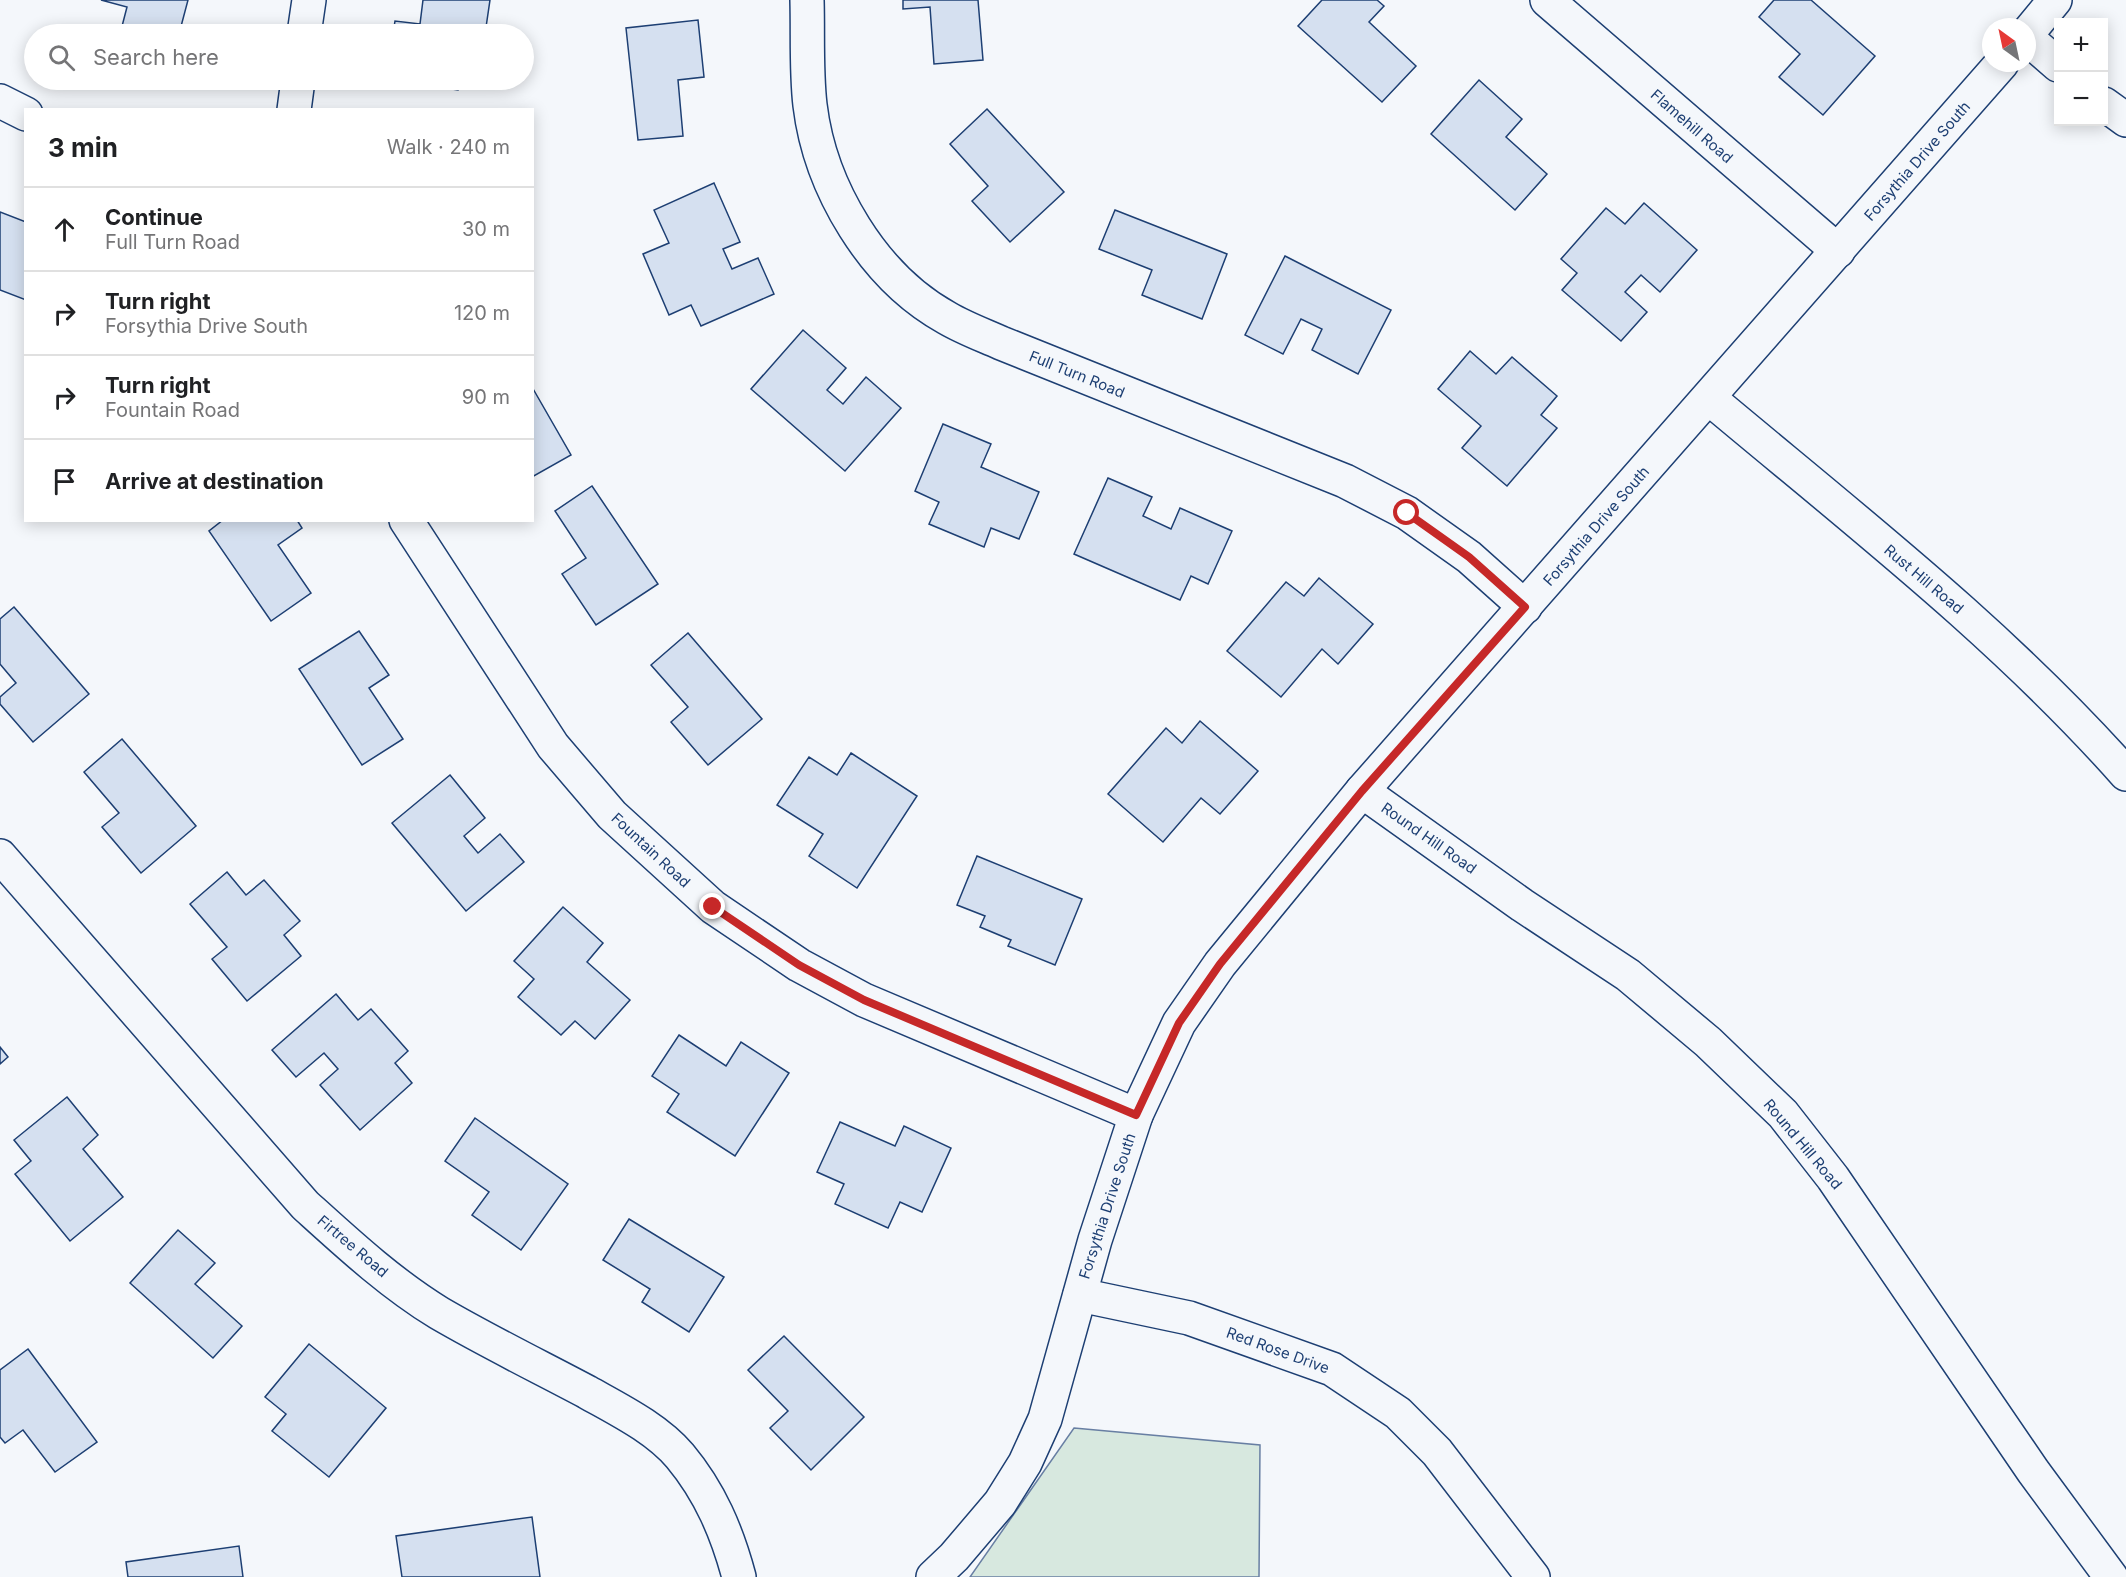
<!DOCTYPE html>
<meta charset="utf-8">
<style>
body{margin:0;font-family:Inter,sans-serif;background:#f6f6f6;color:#202124}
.controls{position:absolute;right:18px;top:18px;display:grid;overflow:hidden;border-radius:0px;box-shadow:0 3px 15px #0003}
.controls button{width:54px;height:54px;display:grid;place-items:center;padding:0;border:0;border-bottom:2px solid #e0e0e0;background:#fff;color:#202124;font:30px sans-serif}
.compass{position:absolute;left:1982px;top:18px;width:54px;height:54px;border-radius:50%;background:#fff;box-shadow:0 3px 15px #0003;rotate:327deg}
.stop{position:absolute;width:18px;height:18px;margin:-14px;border:4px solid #c62828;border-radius:50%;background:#fff}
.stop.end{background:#c62828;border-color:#fff;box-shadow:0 2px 6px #0008}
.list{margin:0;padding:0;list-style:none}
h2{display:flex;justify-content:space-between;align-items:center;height:78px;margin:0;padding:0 24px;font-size:26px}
h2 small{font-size:20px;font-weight:400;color:#757577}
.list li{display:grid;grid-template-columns:39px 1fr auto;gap:18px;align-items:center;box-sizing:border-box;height:84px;padding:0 24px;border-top:2px solid #e0e0e0}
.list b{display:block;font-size:22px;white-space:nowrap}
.list p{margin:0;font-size:20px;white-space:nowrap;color:#757577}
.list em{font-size:20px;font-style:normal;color:#757577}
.icon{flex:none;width:33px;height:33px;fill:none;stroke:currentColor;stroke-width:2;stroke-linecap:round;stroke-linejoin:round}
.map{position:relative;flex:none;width:2126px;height:1577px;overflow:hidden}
.search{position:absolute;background:#fff;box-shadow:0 3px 15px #0003;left:24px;top:24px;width:510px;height:66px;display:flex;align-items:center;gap:15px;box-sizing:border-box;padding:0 21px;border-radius:33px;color:#757577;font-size:22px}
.panel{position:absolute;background:#fff;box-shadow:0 3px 15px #0003;left:24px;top:108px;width:510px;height:414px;border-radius:0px}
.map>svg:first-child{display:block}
.green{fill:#d7e8df;stroke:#687fa3;stroke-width:1.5}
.building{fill:#d5e0f0;stroke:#1d3f73;stroke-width:1.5}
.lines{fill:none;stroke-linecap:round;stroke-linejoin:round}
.minor-casing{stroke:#1d3f73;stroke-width:36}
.minor{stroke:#f4f7fb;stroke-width:33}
.route{stroke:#c62828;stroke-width:8}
.labels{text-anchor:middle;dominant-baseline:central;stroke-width:4.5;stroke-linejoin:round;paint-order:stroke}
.street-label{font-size:15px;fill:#1d3f73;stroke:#f4f7fb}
</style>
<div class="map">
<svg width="2126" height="1577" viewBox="0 0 2126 1577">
<rect width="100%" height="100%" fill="#f4f7fb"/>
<polygon class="green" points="1074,1428 1260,1445 1259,1577 970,1577"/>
<g class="building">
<polygon points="101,0 188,0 179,34 120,34 127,7"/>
<polygon points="423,0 490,0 485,34 393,34 395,21 420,24"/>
<polygon points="903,0 978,0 983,60 934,64 930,7 903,9"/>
<polygon points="1322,0 1377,0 1384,6 1369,22 1416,66 1382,102 1298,26"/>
<polygon points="1774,0 1811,0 1875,56 1823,115 1779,77 1800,54 1759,17"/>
<polygon points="698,20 704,77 678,80 683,136 638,140 626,28"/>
<polygon points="387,80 459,80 458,90"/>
<polygon points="1479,80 1522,119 1506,137 1547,174 1515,210 1431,134"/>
<polygon points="987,109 1064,192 1010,242 972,201 988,186 950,144"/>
<polygon points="714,183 740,242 723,249 732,269 758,258 774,294 701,326 691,305 669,315 643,254 669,243 654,210"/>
<polygon points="1644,203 1697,250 1660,292 1641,275 1625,292 1647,312 1621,341 1562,290 1577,273 1561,259 1606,208 1625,224"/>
<polygon points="1115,210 1227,254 1202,319 1142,295 1152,270 1099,249"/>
<polygon points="0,212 26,222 26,300 0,290"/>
<polygon points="1285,256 1391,310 1358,374 1312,350 1322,329 1301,319 1283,354 1245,335"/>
<polygon points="803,330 846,368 827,390 843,404 866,377 901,408 845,471 751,389"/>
<polygon points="1470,351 1496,374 1512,357 1557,396 1541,415 1557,428 1507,486 1462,448 1481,426 1438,389"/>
<polygon points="532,387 571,455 532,477"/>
<polygon points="943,424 991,444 981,467 1039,492 1019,539 991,528 984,547 929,524 939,502 915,491"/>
<polygon points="1108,478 1152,497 1143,516 1171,529 1180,508 1232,531 1208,584 1191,576 1180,600 1074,554"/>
<polygon points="592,486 658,584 596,625 562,574 586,558 555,511"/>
<polygon points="223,520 297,520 302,528 278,545 311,593 271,621 209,531"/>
<polygon points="1319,578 1373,624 1338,664 1322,649 1281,697 1227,651 1286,582 1304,596"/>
<polygon points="14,607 89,694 33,742 0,704 0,697 16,683 0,664 0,619"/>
<polygon points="359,631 389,675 369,688 403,739 362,765 299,669"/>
<polygon points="688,633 762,719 708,765 671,722 688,707 651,665"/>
<polygon points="1200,721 1258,771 1220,814 1201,798 1163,842 1108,794 1166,728 1182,743"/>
<polygon points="122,739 196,826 141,873 102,827 119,813 84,772"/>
<polygon points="851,753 917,796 857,888 809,856 823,834 777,805 809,757 837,775"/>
<polygon points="450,775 485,818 464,836 478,853 500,834 524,862 466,911 392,823"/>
<polygon points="977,856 1082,899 1055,965 1008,946 1011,940 980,927 985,916 957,905"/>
<polygon points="227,872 246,895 264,880 300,921 284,935 301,956 247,1001 212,959 227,947 190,904"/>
<polygon points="563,907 603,943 587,962 630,1000 595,1039 575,1021 561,1035 518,997 534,979 514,961"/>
<polygon points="336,994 358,1020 371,1009 408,1051 395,1063 412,1083 360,1130 320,1085 338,1069 324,1053 296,1077 272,1050"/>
<polygon points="679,1035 726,1066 741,1042 789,1073 735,1156 667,1112 679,1094 652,1076"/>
<polygon points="0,1047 8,1057 0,1064"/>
<polygon points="67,1097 98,1135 83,1149 123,1197 70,1241 15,1174 31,1161 14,1140"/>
<polygon points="475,1118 568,1184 521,1250 472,1215 489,1192 445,1161"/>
<polygon points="840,1122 895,1146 904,1126 951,1148 922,1212 900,1202 888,1228 835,1204 844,1184 817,1172"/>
<polygon points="629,1219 724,1277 689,1332 642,1302 650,1289 603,1260"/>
<polygon points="178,1230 215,1263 195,1284 242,1326 213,1358 130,1283"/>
<polygon points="784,1336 864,1417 811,1470 770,1428 788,1411 748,1370"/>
<polygon points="309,1344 386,1408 329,1477 272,1431 286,1414 265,1397"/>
<polygon points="28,1349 97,1442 55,1472 23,1430 5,1443 0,1437 0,1370"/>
<polygon points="532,1517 540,1577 402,1577 396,1536"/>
<polygon points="239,1546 243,1577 128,1577 126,1562"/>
</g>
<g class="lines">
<defs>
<g id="minor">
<path d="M807 0C808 35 806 71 810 105 820 188 873 277 947 318 964 328 983 335 1001 343L1345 481 1407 513 1469 557 1525 607"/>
<polyline points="1547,0 1838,251"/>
<polyline points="304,34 309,0"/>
<polyline points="2027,34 2055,0"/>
<polyline points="2027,38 2058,65"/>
<polyline points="0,101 26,114"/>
<polyline points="2104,104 2126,120"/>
<polyline points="294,110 298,80"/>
<path d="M1709 398C1852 518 2002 634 2126 774"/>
<polyline points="406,520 553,746 612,815 713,907 799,965 864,1000 1136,1115"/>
<polyline points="1362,791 1522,905 1628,975 1708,1042 1783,1114 1833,1178 2033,1471 2111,1577"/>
<path d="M0 856 305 1205C347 1243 390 1283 439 1313 487 1341 538 1366 587 1392 619 1410 656 1428 680 1456 710 1492 727 1532 739 1577"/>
<polyline points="1080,1295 1189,1318 1332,1369 1398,1413 1437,1452 1533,1577"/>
<polyline points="933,1577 954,1557 1000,1503 1025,1463 1045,1419 1095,1240 1136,1115 1179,1023 1220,964 1362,791 2002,63"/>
</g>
</defs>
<use href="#minor" class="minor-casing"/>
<use href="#minor" class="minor"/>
</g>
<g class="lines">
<polyline class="route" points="713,907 799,965 864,1000 1136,1115 1179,1023 1220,964 1362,791 1525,607 1469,557 1407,513"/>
</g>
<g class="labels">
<g class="street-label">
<text transform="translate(1692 126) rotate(41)">Flamehill Road</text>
<text transform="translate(1917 161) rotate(-49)">Forsythia Drive South</text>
<text transform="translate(1077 374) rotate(22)">Full Turn Road</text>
<text transform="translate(1596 526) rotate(-49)">Forsythia Drive South</text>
<text transform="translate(1924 579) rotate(40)">Rust Hill Road</text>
<text transform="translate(1429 838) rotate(35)">Round Hill Road</text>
<text transform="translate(651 850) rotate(43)">Fountain Road</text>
<text transform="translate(1803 1144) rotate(50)">Round Hill Road</text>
<text transform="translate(1107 1206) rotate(-72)">Forsythia Drive South</text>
<text transform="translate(353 1246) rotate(40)">Firtree Road</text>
<text transform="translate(1278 1350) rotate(20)">Red Rose Drive</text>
</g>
</g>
</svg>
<div class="controls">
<button>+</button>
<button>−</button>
</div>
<svg class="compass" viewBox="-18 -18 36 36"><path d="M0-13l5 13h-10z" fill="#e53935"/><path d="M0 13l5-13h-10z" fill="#757577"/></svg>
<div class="stop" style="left:1407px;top:513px"></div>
<div class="stop end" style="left:713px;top:907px"></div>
<div class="search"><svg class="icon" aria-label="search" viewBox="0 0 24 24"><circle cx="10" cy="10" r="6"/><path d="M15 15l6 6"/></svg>Search here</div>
<section class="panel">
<h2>3 min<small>Walk · 240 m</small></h2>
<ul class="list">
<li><svg class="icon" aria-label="ahead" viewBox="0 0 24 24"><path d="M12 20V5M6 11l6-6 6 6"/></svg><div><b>Continue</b><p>Full Turn Road</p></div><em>30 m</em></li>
<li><svg class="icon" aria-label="right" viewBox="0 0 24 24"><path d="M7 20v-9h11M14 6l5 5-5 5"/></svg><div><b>Turn right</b><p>Forsythia Drive South</p></div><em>120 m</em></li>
<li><svg class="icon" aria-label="right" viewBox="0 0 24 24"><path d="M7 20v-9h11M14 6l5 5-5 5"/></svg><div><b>Turn right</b><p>Fountain Road</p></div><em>90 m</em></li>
<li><svg class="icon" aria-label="arrive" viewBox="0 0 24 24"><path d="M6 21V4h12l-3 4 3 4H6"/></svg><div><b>Arrive at destination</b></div></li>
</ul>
</section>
</div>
